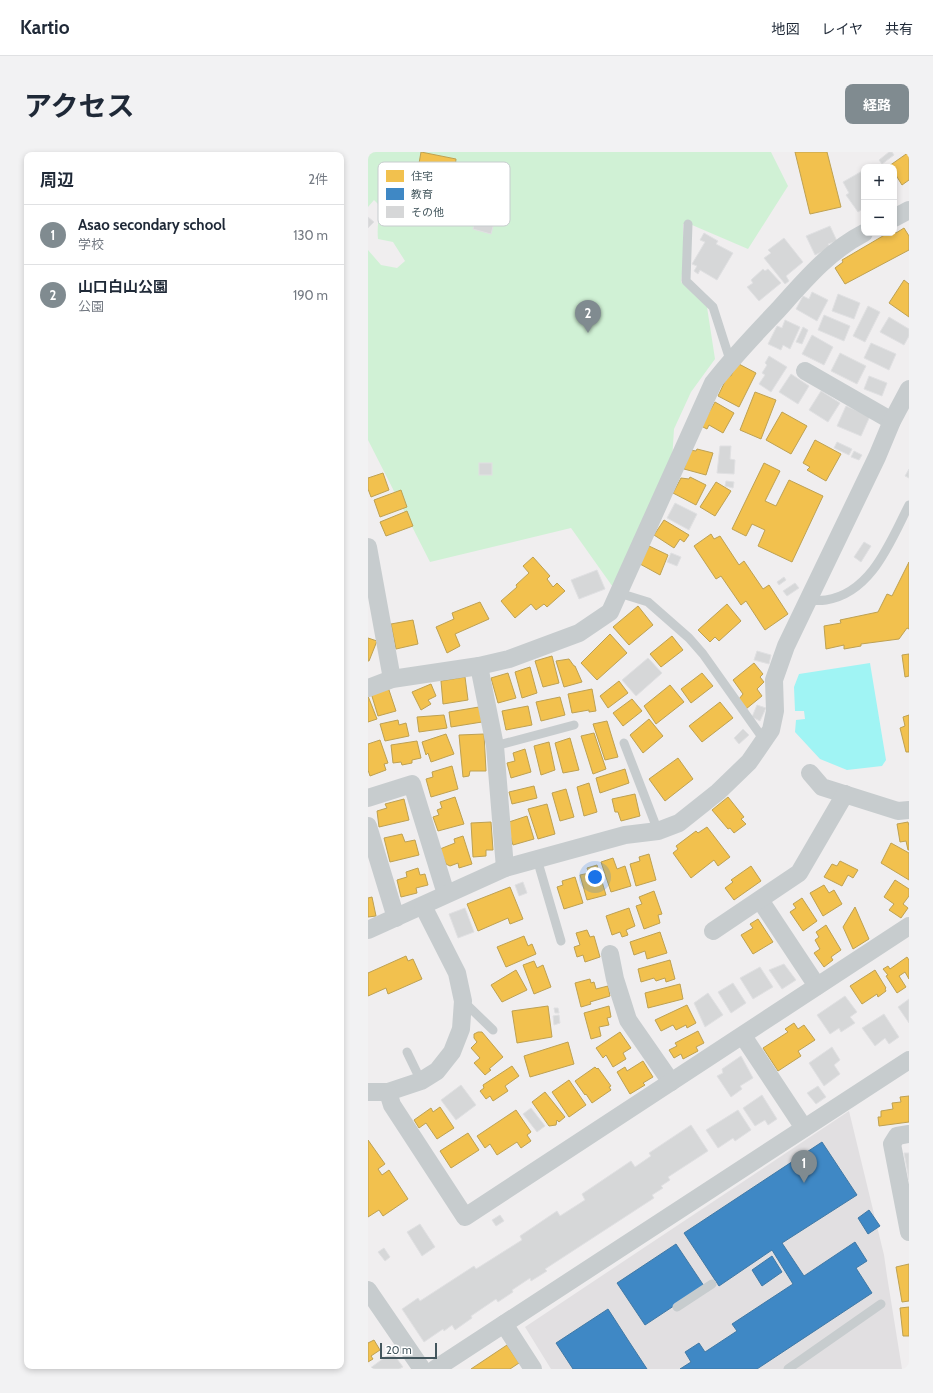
<!DOCTYPE html>
<html lang="ja">
<meta charset="utf-8">
<style>
body{margin:0;font-family:Cabin,"Noto Sans JP",sans-serif;background:#f2f2f3;color:#1f2937}
.controls{position:absolute;right:12px;top:12px;display:grid;overflow:hidden;border-radius:8px;box-shadow:0 2px 6px #0003}
.controls button{width:36px;height:36px;display:grid;place-items:center;padding:0;border:0;border-bottom:1px solid #e0e1e3;background:#fff;color:#1f2937;font:20px sans-serif}
.scale{position:absolute;left:12px;bottom:10px;width:57px;box-sizing:border-box;padding-left:4px;border:2px solid #43565d;border-top:0;font-size:11px;line-height:14px;white-space:nowrap;color:#43565d;-webkit-text-stroke:3px #fff;paint-order:stroke}
.you{position:absolute;left:227px;top:725px;width:14px;height:14px;margin:-10px;border:3px solid #fff;border-radius:50%;background:#1a73e8;box-shadow:0 0 0 6px #1a73e833}
.badge{display:grid;place-items:center;width:26px;height:26px;border-radius:50%;background:#808b90;color:#fff;font-size:13px;font-weight:700}
.pin{position:absolute;translate:-50% -33px;filter:drop-shadow(0 1px 2px #0008)}
.pin::after{content:'';position:absolute;top:21px;width:14px;height:12px;background:inherit;clip-path:polygon(0 0,100% 0,50% 100%)}
.list{margin:0;padding:0;list-style:none}
h2{display:flex;justify-content:space-between;align-items:center;height:52px;margin:0;padding:0 16px;font-size:17px}
h2 small{font-size:13px;font-weight:400;color:#747a83}
.list li{display:grid;grid-template-columns:26px 1fr auto;gap:12px;align-items:center;box-sizing:border-box;height:60px;padding:0 16px;border-top:1px solid #e0e1e3}
.list b{display:block;font-size:15px;white-space:nowrap}
.list p{margin:0;font-size:13px;white-space:nowrap;color:#747a83}
.list em{font-size:13px;font-style:normal;color:#747a83}
.map{position:relative;flex:none;width:541px;height:1217px;overflow:hidden;border-radius:8px}
header{display:flex;align-items:center;gap:24px;box-sizing:border-box;height:56px;padding:0 20px;background:#fff;border-bottom:1px solid #e0e1e3}
header strong{font-size:19px}
nav{display:flex;gap:22px;margin-inline-start:auto;font-size:14px}
.intro{display:flex;align-items:center;justify-content:space-between;box-sizing:border-box;height:96px;padding:0 24px}
h1{margin:0;font-size:28px}
.button{padding:10px 18px;border-radius:8px;background:#808b90;color:#fff;font-size:14px;font-weight:700}
main{display:flex;gap:24px;padding:0 24px}
aside{flex:1;background:#fff;border-radius:8px;box-shadow:0 2px 6px #0003}
.map>svg:first-child{display:block}
.education{fill:#e1dfe1}
.green{fill:#d0f1d5}
.water{fill:#a0f4f4}
.homes{fill:#f2c14e;stroke:#bea152}
.schools{fill:#3f88c5;stroke:#4079a6}
.building{fill:#d6d7d8;stroke:#e0e0e2}
.lines{fill:none;stroke-linecap:round;stroke-linejoin:round}
.lane{stroke:#c7ccce;stroke-width:9}
.street{stroke:#c7ccce;stroke-width:18}
.key{fill:#fff;stroke:#c7ccce;stroke-width:1}
.key-label{font-size:11px;fill:#43565d}
</style>
<header>
<strong>Kartio</strong>
<nav><a>地図</a><a>レイヤ</a><a>共有</a></nav>
</header>
<div class="intro"><h1>アクセス</h1><a class="button">経路</a></div>
<main>
<aside>
<h2>周辺<small>2件</small></h2>
<ul class="list">
<li><span class="badge">1</span><div><b>Asao secondary school</b><p>学校</p></div><em>130 m</em></li>
<li><span class="badge">2</span><div><b>山口白山公園</b><p>公園</p></div><em>190 m</em></li>
</ul>
</aside>
<div class="map">
<svg width="541" height="1217" viewBox="0 0 541 1217">
<rect width="100%" height="100%" fill="#f0eeef"/>
<polygon class="education" points="481,959 516,1103 519,1124 534,1217 183,1217 157,1175"/>
<path class="green" d="M0 0H403L420 34 380 97 324 73 315 72V112L313 130 339 155 347 207 323 240 306 277 304 309 247 438 203 376 62 410 0 288V98L13 113 29 116 37 109 25 90 10 87C9 77 10 66 14 56L6 48 0 55Z"/>
<polygon class="water" points="502,511 518,608 514,614 479,618 452,607 427,580 428,568 437,567 436,559 427,559 426,535 431,522"/>
<g class="homes">
<polygon points="53,0 88,7 87,17 103,20 101,29 109,30 105,52 93,50 92,56 62,50 64,42 46,40"/>
<polygon points="427,0 459,0 473,55 442,62"/>
<polygon points="541,0 541,28 534,33 526,20 526,15 522,15 521,14"/>
<polygon points="536,76 541,84 541,98 477,132 467,116 475,110 474,108 520,81 526,81 526,78 528,81"/>
<polygon points="536,128 541,132 541,165 521,151"/>
<polygon points="369,211 388,221 371,255 350,244 360,223 363,224"/>
<polygon points="387,240 408,248 393,287 372,278"/>
<polygon points="347,250 366,261 355,281 341,273 339,277 333,274"/>
<polygon points="414,260 439,274 423,302 398,288"/>
<polygon points="447,288 473,302 458,329 439,318 442,315 435,311"/>
<polygon points="329,297 345,301 338,323 316,317 322,298 328,299"/>
<polygon points="396,311 412,319 397,349 408,354 421,328 455,344 424,410 390,394 397,378 384,372 378,384 364,377"/>
<polygon points="15,321 21,338 3,345 0,337 0,326"/>
<polygon points="322,325 338,333 328,353 305,341 313,326 321,327"/>
<polygon points="348,330 363,339 347,364 332,355"/>
<polygon points="33,338 39,355 12,365 6,348"/>
<polygon points="39,359 45,374 18,384 12,370"/>
<polygon points="296,368 321,383 316,390 312,387 306,396 286,383"/>
<polygon points="343,382 346,387 352,384 371,413 376,409 395,437 401,433 420,462 397,478 378,449 373,453 353,424 348,427 326,394"/>
<polygon points="281,394 300,403 292,423 272,412"/>
<polygon points="165,405 182,424 179,427 185,435 189,431 197,439 179,455 176,452 168,458 163,452 147,466 133,449 149,435 148,433 161,421 155,414"/>
<polygon points="541,410 541,477 539,476 531,487 493,492 493,494 476,497 476,493 458,497 456,474 473,471 472,468 510,460 519,442 524,444"/>
<polygon points="112,450 121,467 87,482 92,494 79,501 68,475 86,467 84,461"/>
<polygon points="359,452 373,469 351,489 347,485 342,490 330,478"/>
<polygon points="270,454 285,473 261,493 245,475"/>
<polygon points="45,468 50,492 28,497 23,472"/>
<polygon points="242,482 259,501 229,528 213,511"/>
<polygon points="304,484 315,498 293,515 282,502"/>
<polygon points="0,486 9,489 1,509 0,509"/>
<polygon points="541,502 541,524 537,525 534,503"/>
<polygon points="184,504 191,531 175,535 167,509"/>
<polygon points="201,507 206,514 207,514 214,530 196,535 188,509"/>
<polygon points="386,511 395,522 392,525 396,530 389,537 394,544 378,557 371,547 375,542 365,528"/>
<polygon points="162,515 169,541 154,546 147,520"/>
<polygon points="140,521 148,546 130,551 123,526"/>
<polygon points="334,521 345,534 323,551 313,537"/>
<polygon points="97,525 100,548 75,552 73,529"/>
<polygon points="251,529 260,541 240,556 232,544"/>
<polygon points="63,532 68,544 60,548 63,552 53,558 44,540"/>
<polygon points="302,533 316,550 288,572 276,554"/>
<polygon points="20,535 28,559 10,564 3,541"/>
<polygon points="224,537 228,559 221,560 221,558 204,561 200,542"/>
<polygon points="0,544 9,567 0,570"/>
<polygon points="192,545 197,563 173,569 168,550"/>
<polygon points="264,547 274,559 255,574 245,561"/>
<polygon points="352,550 365,566 334,590 321,574"/>
<polygon points="160,554 164,573 138,578 134,559"/>
<polygon points="111,555 114,570 83,575 81,560"/>
<polygon points="76,563 79,576 51,580 49,565"/>
<polygon points="541,563 541,600 538,600 532,576 537,574 535,565"/>
<polygon points="281,567 295,584 275,601 262,583"/>
<polygon points="30,568 31,573 38,571 41,584 17,589 12,572"/>
<polygon points="239,569 250,605 237,608 225,572"/>
<polygon points="226,581 238,617 225,622 213,584"/>
<polygon points="78,582 86,602 63,610 60,601 58,603 54,590"/>
<polygon points="116,582 118,619 102,619 101,624 95,625 91,583"/>
<polygon points="202,586 211,618 195,621 187,591"/>
<polygon points="12,588 20,611 16,612 18,618 2,624 0,618 0,592"/>
<polygon points="49,589 53,606 44,608 44,611 34,613 33,610 25,611 23,593"/>
<polygon points="181,590 187,618 173,623 166,594"/>
<polygon points="157,597 163,620 143,626 139,611 147,609 145,601"/>
<polygon points="310,606 325,627 297,649 281,627"/>
<polygon points="84,614 90,637 63,645 58,627 65,625 64,620"/>
<polygon points="257,617 261,631 232,641 228,626"/>
<polygon points="221,631 229,660 216,664 209,635"/>
<polygon points="166,634 169,646 144,652 141,640"/>
<polygon points="198,637 206,665 192,669 184,641"/>
<polygon points="267,642 272,664 253,669 250,660 247,660 244,647"/>
<polygon points="87,645 96,672 70,679 65,665 71,663 69,658 74,656 72,650"/>
<polygon points="360,645 376,665 373,667 378,672 366,681 362,676 360,677 344,658"/>
<polygon points="36,647 41,668 11,675 9,659 19,656 17,652"/>
<polygon points="179,652 187,682 170,687 160,657"/>
<polygon points="159,664 166,687 145,693 138,671"/>
<polygon points="123,670 125,698 118,698 118,704 105,705 103,671"/>
<polygon points="540,670 541,674 541,698 540,698 538,689 532,690 529,672"/>
<polygon points="339,675 362,705 350,714 346,708 323,726 305,701 310,697 308,694 328,679 330,681"/>
<polygon points="34,682 37,690 47,688 51,703 22,710 16,686"/>
<polygon points="95,684 104,712 91,716 90,711 82,714 78,712 72,697 87,691 86,687"/>
<polygon points="523,691 541,701 541,728 513,711"/>
<polygon points="281,702 288,728 268,734 262,712 272,709 271,705"/>
<polygon points="245,706 249,717 257,714 263,734 243,740 233,710"/>
<polygon points="472,709 490,718 485,726 480,723 474,734 456,725 464,712 469,714"/>
<polygon points="229,713 238,743 219,748 212,723 221,721 219,716"/>
<polygon points="383,714 393,729 366,748 357,736 365,730 363,728"/>
<polygon points="50,716 52,723 57,722 60,733 48,736 49,741 33,745 29,728 39,725 38,720"/>
<polygon points="207,725 215,751 196,757 189,735 195,733 194,729"/>
<polygon points="527,728 541,737 541,744 535,752 540,756 533,766 521,758 526,752 516,745"/>
<polygon points="456,733 461,741 466,738 474,752 455,764 442,741"/>
<polygon points="142,735 155,767 142,772 140,766 110,779 99,752"/>
<polygon points="286,739 294,762 290,763 292,771 276,777 268,754 274,752 271,745"/>
<polygon points="4,745 8,764 0,765 0,746"/>
<polygon points="434,746 449,769 435,779 422,760 428,756 425,752"/>
<polygon points="487,755 501,787 485,797 475,775"/>
<polygon points="261,756 267,774 258,778 260,783 254,785 252,780 244,783 238,764"/>
<polygon points="390,767 405,790 385,802 373,783 385,776 382,772"/>
<polygon points="458,773 473,798 463,805 465,808 456,815 446,801 452,797 447,788 451,785 448,780"/>
<polygon points="219,778 222,785 226,784 232,805 217,810 215,803 209,805 206,795 212,793 208,781"/>
<polygon points="292,780 299,801 279,807 277,799 266,803 262,790"/>
<polygon points="156,784 160,794 164,792 168,802 138,815 129,795"/>
<polygon points="38,804 40,809 45,807 54,827 20,842 18,836 0,844 0,821"/>
<polygon points="539,805 541,808 541,827 537,820 531,824 538,835 529,841 518,824 520,823 515,817 520,814 522,817"/>
<polygon points="302,808 307,827 298,830 297,826 288,829 286,826 273,830 270,817"/>
<polygon points="166,809 169,816 175,813 183,835 166,842 155,813"/>
<polygon points="148,818 159,838 134,850 123,833"/>
<polygon points="507,818 518,836 517,837 518,839 510,845 509,842 494,852 482,834"/>
<polygon points="222,827 223,831 226,830 228,837 240,834 242,844 222,850 223,852 213,855 207,831"/>
<polygon points="312,832 315,847 280,856 277,841"/>
<polygon points="319,853 328,871 319,876 318,873 308,878 305,873 293,879 287,868"/>
<polygon points="180,854 184,885 149,891 144,859"/>
<polygon points="241,854 243,865 239,866 241,873 231,875 233,884 223,887 216,861"/>
<polygon points="426,871 430,877 436,873 447,888 430,899 433,904 410,919 395,896 420,880 417,877"/>
<polygon points="330,879 336,891 328,895 330,899 315,907 313,902 306,906 301,898 309,894 307,891"/>
<polygon points="110,880 114,880 135,905 121,917 123,918 117,923 106,911 112,906 103,896 109,890 106,886 106,882"/>
<polygon points="252,880 263,896 255,901 258,907 245,915 238,903 235,906 228,896"/>
<polygon points="200,890 206,912 162,925 156,904"/>
<polygon points="275,909 285,925 275,931 277,933 262,942 249,920 257,915 259,919"/>
<polygon points="144,914 151,924 137,934 140,939 125,949 122,944 118,947 112,939 116,936 115,933"/>
<polygon points="227,915 229,917 230,916 243,934 241,935 243,938 224,951 218,942 217,943 207,929"/>
<polygon points="201,928 218,953 201,965 184,940"/>
<polygon points="177,940 197,965 191,970 189,968 188,973 181,974 164,950"/>
<polygon points="541,944 541,970 511,974 510,965 513,965 513,959 525,957 524,951 533,950 532,945"/>
<polygon points="72,955 86,976 69,987 58,971 51,976 46,968 63,956 65,960"/>
<polygon points="148,958 163,980 159,983 163,989 153,996 149,990 129,1003 122,992 117,996 109,984"/>
<polygon points="100,981 111,998 83,1016 72,999"/>
<polygon points="0,988 17,1012 10,1017 14,1023 21,1018 40,1047 15,1064 11,1058 0,1065"/>
<polygon points="541,1112 541,1149 534,1150 528,1115"/>
<polygon points="541,1155 541,1184 535,1184 532,1156"/>
<polygon points="6,1188 12,1198 3,1204 5,1207 0,1210 0,1191"/>
<polygon points="139,1193 151,1211 142,1217 103,1217"/>
</g>
<g class="schools">
<polygon points="454,990 489,1043 414,1091 436,1124 487,1090 499,1109 488,1116 504,1141 389,1217 312,1217 323,1210 317,1200 331,1191 337,1200 369,1179 364,1172 425,1132 404,1098 351,1134 316,1081"/>
<polygon points="501,1058 512,1074 500,1082 490,1066"/>
<polygon points="308,1092 336,1134 277,1173 249,1131"/>
<polygon points="404,1104 414,1120 394,1134 384,1118"/>
<polygon points="240,1157 260,1188 279,1217 205,1217 188,1191"/>
</g>
<g class="building">
<polygon points="521,0 524,0 526,3 514,12 511,8"/>
<polygon points="496,18 496,56 490,60 478,43 481,41 475,30"/>
<polygon points="109,59 128,63 123,82 105,77"/>
<polygon points="0,65 6,70 0,76"/>
<polygon points="462,74 469,89 460,92 463,96 447,103 438,84"/>
<polygon points="336,81 350,89 348,92 365,101 349,128 332,118 330,122 326,119 329,114 324,112 337,90 332,88"/>
<polygon points="416,86 435,110 418,124 421,129 417,132 396,106 403,101 400,98"/>
<polygon points="395,117 397,119 400,117 413,131 391,149 379,135 385,131 383,128"/>
<polygon points="444,140 460,148 449,169 428,157 435,144 441,147"/>
<polygon points="470,142 492,151 486,167 464,159"/>
<polygon points="500,154 512,160 497,190 485,184"/>
<polygon points="456,163 482,174 476,189 450,178"/>
<polygon points="521,165 541,177 541,184 536,193 512,180"/>
<polygon points="417,168 432,175 422,197 415,193 413,198 400,192 409,174 414,176"/>
<polygon points="435,175 440,178 434,192 428,190"/>
<polygon points="444,183 465,195 456,213 434,202"/>
<polygon points="503,191 528,202 521,218 496,206"/>
<polygon points="472,201 498,214 489,232 463,219"/>
<polygon points="401,204 419,215 403,240 391,232 397,223 394,221 399,213 397,211"/>
<polygon points="423,222 441,234 430,252 411,240"/>
<polygon points="501,224 519,231 514,244 496,237"/>
<polygon points="453,239 472,251 460,270 441,258"/>
<polygon points="478,254 502,264 493,284 469,274"/>
<polygon points="469,290 484,297 481,303 466,296"/>
<polygon points="352,294 363,294 362,307 367,308 366,322 349,321"/>
<polygon points="486,299 494,303 491,308 483,305"/>
<rect x="111" y="311" width="13" height="12"/>
<polygon points="541,317 541,326 537,324"/>
<polygon points="358,329 366,330 365,336 357,334"/>
<polygon points="307,351 329,362 321,378 299,366"/>
<polygon points="496,390 503,394 493,410 486,405"/>
<polygon points="303,401 313,405 309,414 299,410"/>
<polygon points="229,418 237,437 211,447 203,428"/>
<polygon points="416,425 418,428 411,433 409,430"/>
<polygon points="427,431 431,436 419,444 415,439"/>
<polygon points="389,499 403,503 401,512 386,508"/>
<polygon points="280,506 294,521 268,544 254,528"/>
<polygon points="389,553 398,556 392,569 384,565"/>
<polygon points="375,577 381,583 371,592 366,586"/>
<polygon points="155,730 159,741 151,744 147,733"/>
<polygon points="97,756 106,780 90,786 81,762"/>
<polygon points="416,812 428,828 414,837 401,818"/>
<polygon points="392,815 405,835 385,847 372,826"/>
<polygon points="365,831 378,851 363,861 350,840"/>
<polygon points="340,841 355,863 337,875 326,851"/>
<polygon points="477,844 489,860 482,865 487,871 473,880 471,876 462,882 449,863"/>
<polygon points="541,847 541,871 530,855"/>
<polygon points="186,856 190,856 191,861 187,861"/>
<polygon points="516,862 531,885 521,892 517,886 507,894 494,876"/>
<polygon points="191,863 192,871 186,873 185,864"/>
<polygon points="464,895 472,908 466,913 472,922 456,934 441,911"/>
<polygon points="373,904 385,926 372,934 374,937 363,945 349,924 355,921 354,917"/>
<polygon points="93,933 108,953 88,968 73,948"/>
<polygon points="450,934 458,945 448,952 439,941"/>
<polygon points="394,943 409,967 400,973 397,968 387,974 375,956"/>
<polygon points="163,956 177,974 169,980 155,962"/>
<polygon points="370,958 383,978 367,989 365,986 350,996 338,978"/>
<polygon points="323,973 340,999 300,1025 302,1028 293,1034 295,1036 284,1043 286,1046 177,1117 179,1119 163,1129 162,1126 144,1138 145,1140 130,1150 128,1147 103,1164 104,1166 87,1178 84,1173 76,1179 75,1177 56,1190 34,1157 50,1146 52,1149 106,1114 108,1117 154,1088 152,1084 189,1059 192,1064 217,1048 214,1042 263,1009 267,1015 283,1004 281,1001"/>
<polygon points="536,1001 541,1001 541,1028"/>
<polygon points="132,1063 136,1069 128,1074 124,1068"/>
<polygon points="52,1072 67,1095 54,1104 39,1080"/>
<polygon points="16,1096 22,1105 17,1109 10,1100"/>
<polygon points="24,1200 35,1215 31,1217 1,1217"/>
</g>
<g class="lines">
<g class="lane">
<polyline points="320,72 318,129 345,155 362,208"/>
<polyline points="251,441 280,450 321,486 335,502 396,588"/>
<path d="M440 449C446 448 452 449 458 448 504 441 523 388 541 353"/>
<polyline points="256,591 290,679"/>
<polyline points="127,594 206,573"/>
<polyline points="169,707 193,789"/>
<polyline points="96,850 125,878"/>
<polyline points="39,900 53,929"/>
<polyline points="309,1155 344,1132"/>
<polyline points="420,1217 513,1152"/>
</g>
<g class="street">
<polyline points="526,66 541,58"/>
<polyline points="437,219 524,269"/>
<polyline points="0,395 24,527"/>
<polyline points="111,514 127,594 137,716"/>
<path d="M0 536 24 527 111 514 141 507 211 481 242 460 345 231C365 205 387 182 410 158 436 129 461 99 496 81"/>
<polyline points="442,621 454,635 530,659 541,658"/>
<polyline points="0,646 44,632 78,742"/>
<polyline points="0,674 28,766"/>
<polyline points="392,748 449,834"/>
<polyline points="0,778 137,716 257,683 290,679 311,671 350,640 381,610 403,578 407,559 406,528 418,494 509,305 524,269 541,237"/>
<polyline points="345,779 431,721 477,642"/>
<polyline points="242,802 247,827 260,868 303,930"/>
<polyline points="375,884 436,976"/>
<polyline points="0,940 20,940 53,929 69,919 84,900 93,877 95,849 89,821 55,754"/>
<polyline points="20,940 24,953 97,1065 541,774"/>
<polyline points="541,982 529,984 524,992 541,1080"/>
<polyline points="0,1138 54,1217"/>
<polyline points="136,1172 165,1217"/>
<polyline points="67,1217 541,908"/>
</g>
</g>
<rect x="10" y="10" width="132" height="64" rx="6" class="key"/>
<rect x="18" y="18" width="18" height="12" fill="#f2c14e"/>
<rect x="18" y="36" width="18" height="12" fill="#3f88c5"/>
<rect x="18" y="54" width="18" height="12" fill="#d6d7d8"/>
<g class="key-label">
<text x="43" y="28">住宅</text>
<text x="43" y="46">教育</text>
<text x="43" y="64">その他</text>
</g>
</svg>
<div class="controls">
<button>+</button>
<button>−</button>
</div>
<div class="scale">20 m</div>
<div class="you"></div>
<div class="pin badge" style="left:436px;top:1031px">1</div>
<div class="pin badge" style="left:220px;top:181px">2</div>
</div>
</main>
